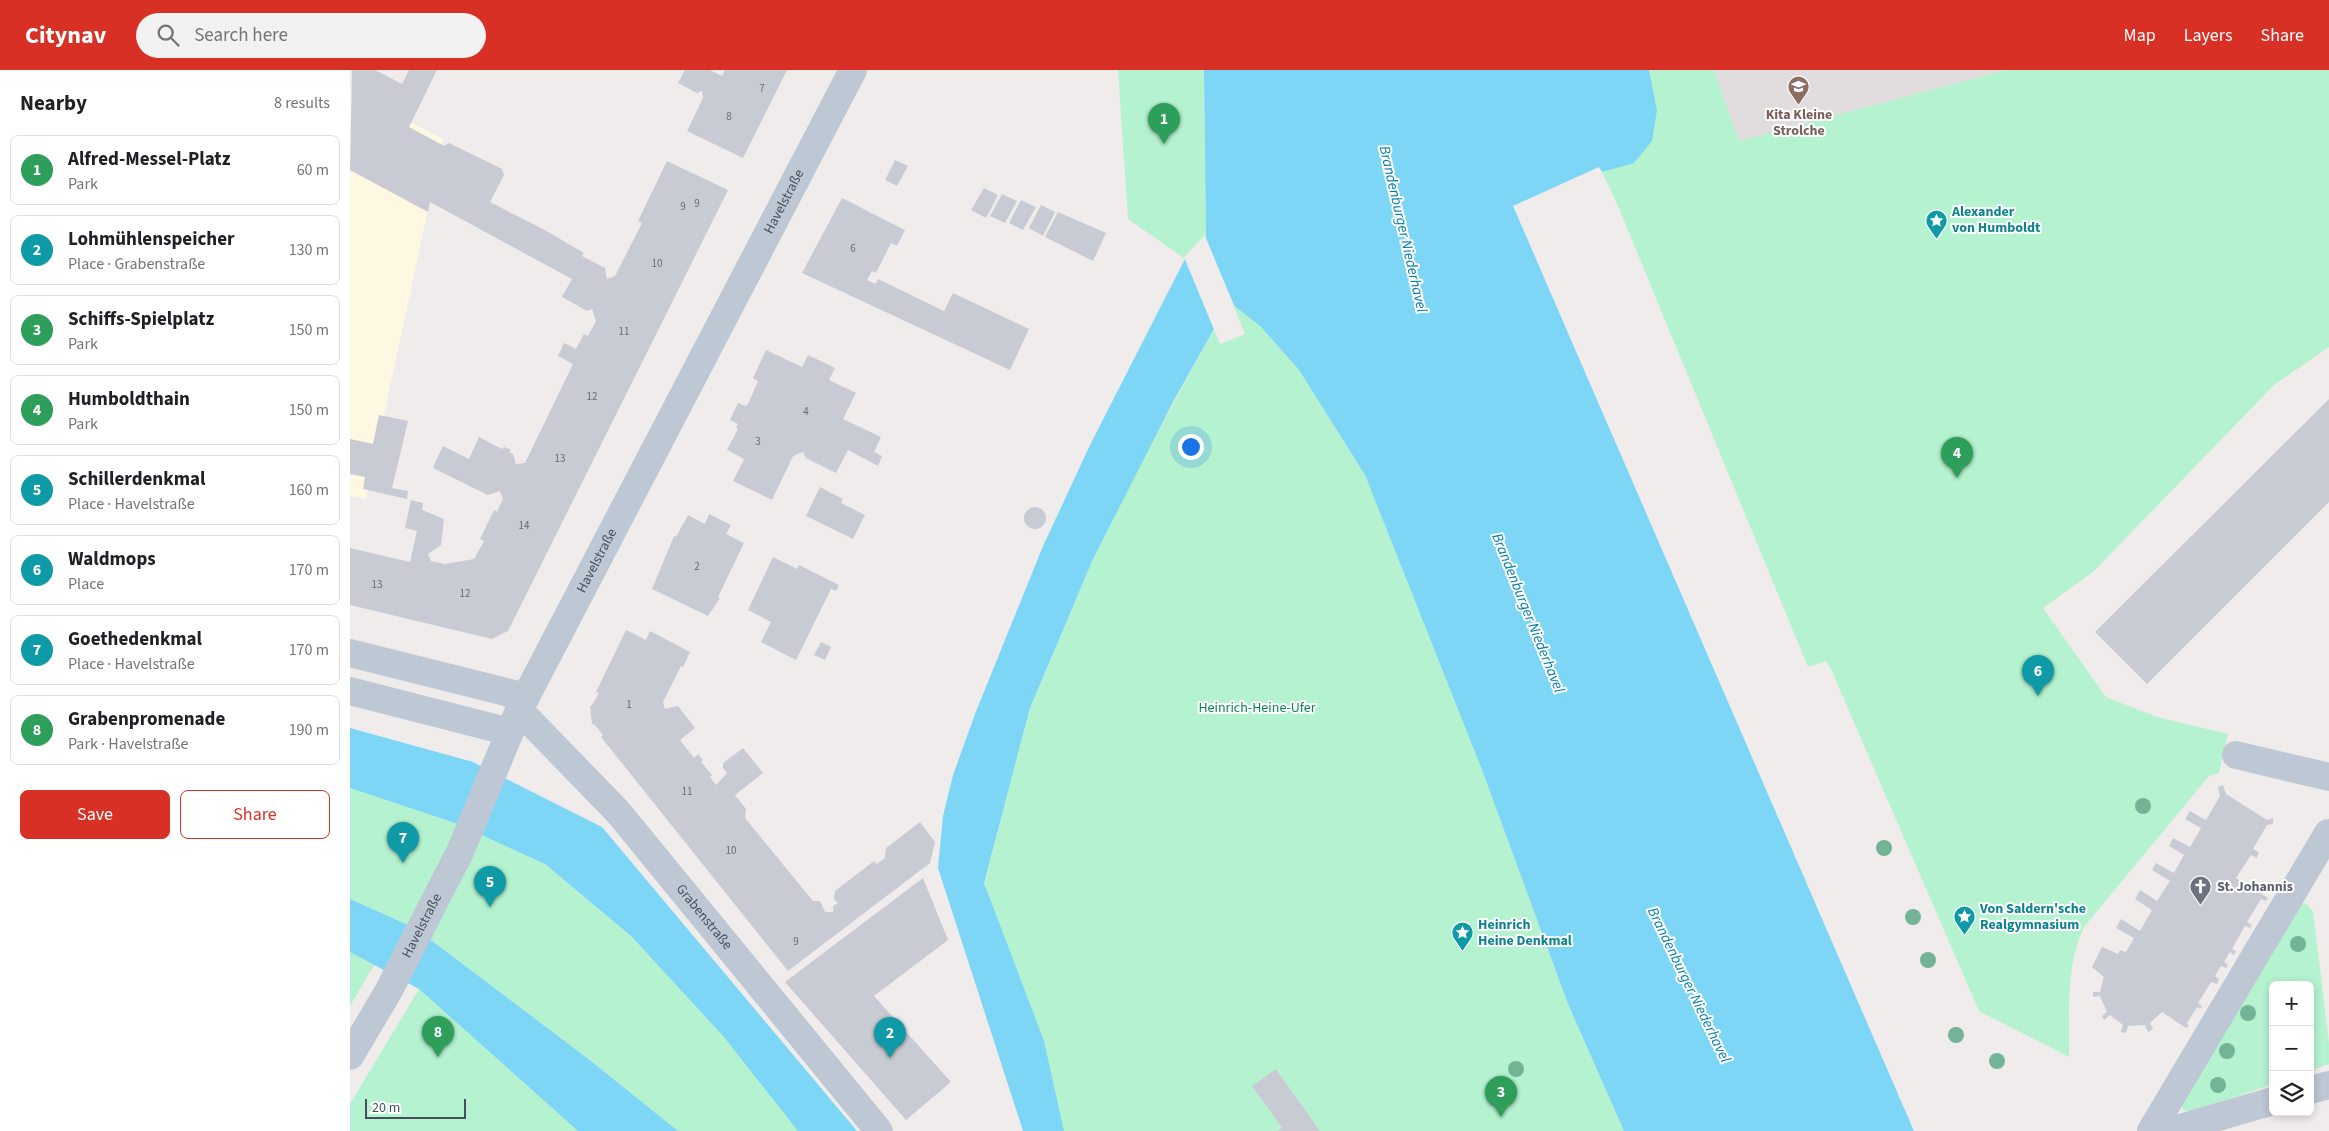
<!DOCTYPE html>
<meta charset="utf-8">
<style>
body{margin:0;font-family:"Source Sans 3",sans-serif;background:#f2f2f2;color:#202124}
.controls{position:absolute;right:15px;bottom:15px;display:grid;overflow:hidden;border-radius:8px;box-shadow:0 2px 8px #0003}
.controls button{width:45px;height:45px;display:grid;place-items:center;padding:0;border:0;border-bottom:1px solid #e0e0e0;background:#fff;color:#202124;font:25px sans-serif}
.scale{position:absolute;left:15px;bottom:12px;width:101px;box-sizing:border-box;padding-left:5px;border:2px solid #434f5c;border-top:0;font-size:14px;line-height:18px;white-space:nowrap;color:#434f5c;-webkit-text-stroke:4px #fff;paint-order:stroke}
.you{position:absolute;left:840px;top:376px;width:18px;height:18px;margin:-12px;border:4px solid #fff;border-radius:50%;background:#1a73e8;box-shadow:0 0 0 8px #1a73e833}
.badge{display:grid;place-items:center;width:32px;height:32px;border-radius:50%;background:#d93025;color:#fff;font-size:16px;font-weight:700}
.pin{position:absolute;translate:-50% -41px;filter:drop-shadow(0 1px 2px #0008)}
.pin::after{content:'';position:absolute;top:26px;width:18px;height:15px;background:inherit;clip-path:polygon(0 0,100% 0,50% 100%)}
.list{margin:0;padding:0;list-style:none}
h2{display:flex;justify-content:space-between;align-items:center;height:65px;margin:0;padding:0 20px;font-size:21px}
h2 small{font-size:16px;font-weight:400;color:#757577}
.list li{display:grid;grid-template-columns:32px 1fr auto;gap:15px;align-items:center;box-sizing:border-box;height:70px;margin:0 10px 10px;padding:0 10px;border:1px solid #e0e0e0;border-radius:8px}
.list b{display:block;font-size:19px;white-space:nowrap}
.list p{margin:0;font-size:16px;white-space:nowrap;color:#757577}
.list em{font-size:16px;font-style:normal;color:#757577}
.actions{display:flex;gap:10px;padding:15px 20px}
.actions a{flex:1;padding:11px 0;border:1px solid #d93025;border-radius:8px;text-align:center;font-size:18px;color:#d93025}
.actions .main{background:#d93025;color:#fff}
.icon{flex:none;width:28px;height:28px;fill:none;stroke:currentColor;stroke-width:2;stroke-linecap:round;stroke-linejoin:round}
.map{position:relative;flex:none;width:1979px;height:1061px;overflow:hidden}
header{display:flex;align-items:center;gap:30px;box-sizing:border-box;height:70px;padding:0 25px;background:#d93025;color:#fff}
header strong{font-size:24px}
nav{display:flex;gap:28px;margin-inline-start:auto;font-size:18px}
.search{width:350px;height:45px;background:#f2f2f2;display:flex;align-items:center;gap:12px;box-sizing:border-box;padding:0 18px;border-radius:28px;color:#757577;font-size:19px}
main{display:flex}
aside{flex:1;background:#fff}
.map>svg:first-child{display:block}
.commercial{fill:#fef7e2}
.education{fill:#e1ddde}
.green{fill:#b5f3d0}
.water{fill:#7dd6f5}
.pier{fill:#f0ecec}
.building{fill:#c8cbd3}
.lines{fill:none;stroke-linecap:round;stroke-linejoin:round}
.minor{stroke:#bec8d4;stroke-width:28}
.tree{fill:#73b396}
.labels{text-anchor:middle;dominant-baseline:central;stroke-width:4;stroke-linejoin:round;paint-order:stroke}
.number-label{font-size:11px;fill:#646e7a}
.education-label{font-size:14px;font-weight:bold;fill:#785e54;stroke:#fff}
.street-label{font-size:14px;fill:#434f5c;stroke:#fff}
.culture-label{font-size:14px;font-weight:bold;fill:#0d838f;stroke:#fff;text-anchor:start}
.park-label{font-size:14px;fill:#0d844f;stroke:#fff}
.worship-label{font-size:14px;font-weight:bold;fill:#5b616d;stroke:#fff;text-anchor:start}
.water-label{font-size:15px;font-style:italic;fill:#017daa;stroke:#fff}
</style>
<header>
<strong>Citynav</strong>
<div class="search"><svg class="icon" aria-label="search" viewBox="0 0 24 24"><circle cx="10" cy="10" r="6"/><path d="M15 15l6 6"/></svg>Search here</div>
<nav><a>Map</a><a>Layers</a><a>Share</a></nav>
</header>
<main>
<aside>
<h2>Nearby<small>8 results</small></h2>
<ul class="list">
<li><span class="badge" style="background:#2e9e5b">1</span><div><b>Alfred-Messel-Platz</b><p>Park</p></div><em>60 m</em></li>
<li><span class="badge" style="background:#0f9aa8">2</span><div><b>Lohmühlenspeicher</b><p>Place · Grabenstraße</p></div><em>130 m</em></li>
<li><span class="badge" style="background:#2e9e5b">3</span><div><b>Schiffs-Spielplatz</b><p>Park</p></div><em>150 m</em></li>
<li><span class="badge" style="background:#2e9e5b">4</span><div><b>Humboldthain</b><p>Park</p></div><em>150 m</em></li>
<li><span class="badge" style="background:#0f9aa8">5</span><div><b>Schillerdenkmal</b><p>Place · Havelstraße</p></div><em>160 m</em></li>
<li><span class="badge" style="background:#0f9aa8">6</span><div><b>Waldmops</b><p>Place</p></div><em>170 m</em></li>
<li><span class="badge" style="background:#0f9aa8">7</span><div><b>Goethedenkmal</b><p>Place · Havelstraße</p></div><em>170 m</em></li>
<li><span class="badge" style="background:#2e9e5b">8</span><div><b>Grabenpromenade</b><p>Park · Havelstraße</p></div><em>190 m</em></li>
</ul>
<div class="actions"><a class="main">Save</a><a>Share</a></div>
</aside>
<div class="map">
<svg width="1979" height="1061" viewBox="0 0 1979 1061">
<rect width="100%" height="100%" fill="#f0ecec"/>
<polygon class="commercial" points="0,21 93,69 16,429 0,426"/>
<polygon class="education" points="1364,0 1656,0 1388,72"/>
<g class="green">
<polygon points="768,0 854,0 856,167 835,189 778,149"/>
<path d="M1299 0H1364L1389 71 1656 0H1979V277L1924 315 1743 502 1693 538 1756 627 1807 647 1878 664 1869 703 1859 706 1734 857C1715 897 1720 944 1719 987L1629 941 1480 597 1476 591 1458 597 1268 136 1252 102 1262 99 1307 40Z"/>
<polygon points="883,235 910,256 949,300 1015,405 1132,700 1218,934 1274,1061 714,1061 634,813 680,638 743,489 790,394 864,259 870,274 895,264"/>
<polygon points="0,718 105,753 195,794 281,866 373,966 448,1061 328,1061 241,991 65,858 0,829"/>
<polygon points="1955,833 1963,841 1979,973 1979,994 1960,1001 1960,915 1923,915 1923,1014 1841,1042 1833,1040 1830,1028 1945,836"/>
<polygon points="0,882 24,895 0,936"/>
<polygon points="69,919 228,1061 0,1061 0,1034"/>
</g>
<g class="water">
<polygon points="854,0 1299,0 1307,40 1302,71 1284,93 1252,102 1249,97 1163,136 1564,1061 1274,1061 1218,934 1132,700 1015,405 949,300 910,256 883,235 876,240 864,259 823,332 743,489 680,638 634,813 694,971 714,1061 673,1061 588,798 593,746 603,705 625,644 693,476 741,373 835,189 856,167"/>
<polygon points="0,658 123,692 252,757 507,1061 448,1061 373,966 281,866 195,794 105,753 0,718"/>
<polygon points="0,829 65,858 241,991 328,1061 228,1061 69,919 0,882"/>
</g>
<polygon class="pier" points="853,161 886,240 883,238 877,242 865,262 834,187 854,166"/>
<g class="building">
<polygon points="2,0 25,0 52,14 59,0 87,0 59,57 94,76 99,73 152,99 154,105 140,132 193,159 234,183 232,186 255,198 257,209 265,206 292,153 288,151 317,91 378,120 158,561 142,569 0,535 0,478 60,492 67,461 55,458 61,430 73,433 72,440 94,449 91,475 78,484 81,491 95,494 124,489 134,471 130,469 144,440 147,442 153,429 150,421 138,425 85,399 83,397 93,376 119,389 129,367 152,379 154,377 161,380 159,382 163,384 166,394 175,393 223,294 208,286 214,273 226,279 234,264 238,266 246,251 242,239 237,241 212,227 222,209 80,132 78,142 0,100"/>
<polygon points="335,0 360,0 372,6 375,0 437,0 393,88 337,61 353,28 352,21 347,23 328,13"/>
<polygon points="545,90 558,96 547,116 535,110"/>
<polygon points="634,118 648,125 636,148 621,140"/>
<polygon points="652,124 667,131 655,153 640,146"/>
<polygon points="492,128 555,160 547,176 541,173 526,203 522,201 517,210 526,214 528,209 594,241 603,223 679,259 660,300 452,203"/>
<polygon points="671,130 686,137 673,160 659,153"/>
<polygon points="691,135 705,142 693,166 679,158"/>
<polygon points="708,142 756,163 743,191 695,167"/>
<polygon points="416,280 452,297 458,285 485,298 479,310 506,323 493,349 531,367 524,382 532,386 528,396 498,380 486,403 456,388 453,382 443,386 422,430 383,411 394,389 377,380 388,359 386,358 388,354 380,350 388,333 396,336 399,332 408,311 403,308"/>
<polygon points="1979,329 1979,432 1797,614 1745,562"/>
<polygon points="29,345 58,351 42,418 58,421 57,429 13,419 15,407 0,404 0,369 23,374"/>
<polygon points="470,417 493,429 491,433 515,445 503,469 456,446"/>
<circle cx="685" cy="448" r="11"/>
<polygon points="359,444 381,455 376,464 394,473 368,527 370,528 358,546 302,519 324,466 326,467 338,445 355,454"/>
<polygon points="423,487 447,499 449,495 489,515 486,521 481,519 446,590 411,572 421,552 398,540"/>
<polygon points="276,560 296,570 300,561 340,582 333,597 331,596 313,632 315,639 328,636 345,658 330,670 344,688 348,684 353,690 351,692 362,705 360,707 366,715 377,703 373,698 373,693 393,678 413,703 385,725 396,739 395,748 463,831 470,831 475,842 483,842 483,836 488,833 484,829 485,821 524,791 527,794 535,788 536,778 570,752 585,772 580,793 438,901 251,667 253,665 245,655 242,654 240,636 242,635 249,623 246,622"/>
<polygon points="471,572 481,577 475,590 464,585"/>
<polygon points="1873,715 1876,724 1917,750 1923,748 1923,754 1917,755 1903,779 1909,782 1907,788 1901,785 1886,808 1918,828 1916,831 1911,829 1897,852 1902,855 1900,858 1895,856 1882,879 1886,881 1884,885 1880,882 1874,892 1878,895 1876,898 1871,896 1865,906 1869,909 1867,914 1861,912 1848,933 1852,936 1850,939 1847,937 1837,953 1839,956 1836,958 1812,942 1800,953 1803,959 1798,962 1795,955 1778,956 1776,963 1771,962 1773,955 1760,945 1754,950 1752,946 1757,942 1750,926 1743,927 1743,922 1750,922 1754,907 1742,897 1752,877 1768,884 1770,880 1776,882 1784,868 1766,858 1771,849 1790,861 1802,840 1785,829 1790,820 1807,831 1820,811 1802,800 1806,793 1824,803 1834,785 1819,776 1823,768 1840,777 1851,758 1835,749 1840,741 1856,750 1870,726 1868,717"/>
<polygon points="573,808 598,870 524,926 601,1012 556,1050 435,912"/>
<polygon points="926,999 970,1061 927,1061 932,1058 902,1016"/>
</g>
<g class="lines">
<g class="minor">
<polyline points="0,583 176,627"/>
<polyline points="0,621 160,662"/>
<path id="s1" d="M169 640 268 742 529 1061"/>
<polyline points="1886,685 1979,707"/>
<path id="s2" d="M0 986 38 922 110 782 169 640 503 0"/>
<polyline points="1960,1020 1979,1015"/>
<polyline points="1801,1061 1978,763"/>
<polyline points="1820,1061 1923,1031"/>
</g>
</g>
<g class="tree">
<circle cx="1793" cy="736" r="8"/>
<circle cx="1534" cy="778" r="8"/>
<circle cx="1563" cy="847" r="8"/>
<circle cx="1948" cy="874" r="8"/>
<circle cx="1578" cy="890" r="8"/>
<circle cx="1898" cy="943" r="8"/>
<circle cx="1606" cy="965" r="8"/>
<circle cx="1877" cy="981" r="8"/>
<circle cx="1647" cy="991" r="8"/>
<circle cx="1166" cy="999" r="8"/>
<circle cx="1868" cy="1015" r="8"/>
</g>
<defs>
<symbol id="school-pin" viewBox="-11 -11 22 30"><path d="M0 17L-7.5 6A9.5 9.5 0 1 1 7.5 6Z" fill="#8d6e63" stroke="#fff"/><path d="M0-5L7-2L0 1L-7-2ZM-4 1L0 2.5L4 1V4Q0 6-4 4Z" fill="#fff"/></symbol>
<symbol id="sight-pin" viewBox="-11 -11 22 30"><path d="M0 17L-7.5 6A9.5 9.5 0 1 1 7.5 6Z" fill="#0f9aa8" stroke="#fff"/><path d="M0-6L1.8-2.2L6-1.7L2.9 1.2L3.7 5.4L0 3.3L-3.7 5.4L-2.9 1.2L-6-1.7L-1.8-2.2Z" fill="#fff"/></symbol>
<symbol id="church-pin" viewBox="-11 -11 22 30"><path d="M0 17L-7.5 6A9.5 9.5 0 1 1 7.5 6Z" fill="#6b7280" stroke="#fff"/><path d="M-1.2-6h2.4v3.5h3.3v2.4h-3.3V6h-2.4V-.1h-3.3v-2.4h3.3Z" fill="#fff"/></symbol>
</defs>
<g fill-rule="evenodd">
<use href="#school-pin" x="1436" y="4" width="25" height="34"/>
<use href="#sight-pin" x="1574" y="138" width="25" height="34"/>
<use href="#church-pin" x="1838" y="804" width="25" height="34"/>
<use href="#sight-pin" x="1602" y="834" width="25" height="34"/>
<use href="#sight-pin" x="1100" y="850" width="25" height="34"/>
</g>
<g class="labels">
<g class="number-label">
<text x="412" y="18">7</text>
<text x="379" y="46">8</text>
<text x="347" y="133">9</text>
<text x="333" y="136">9</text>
<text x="503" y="178">6</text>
<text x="307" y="193">10</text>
<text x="274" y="261">11</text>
<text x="242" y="326">12</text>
<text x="456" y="341">4</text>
<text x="408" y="371">3</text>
<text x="210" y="388">13</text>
<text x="174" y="455">14</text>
<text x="347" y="496">2</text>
<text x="27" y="514">13</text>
<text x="115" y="523">12</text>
<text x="279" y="634">1</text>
<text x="337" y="721">11</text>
<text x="381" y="780">10</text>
<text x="446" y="871">9</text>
</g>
<g class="education-label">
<text x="1449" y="45">Kita Kleine<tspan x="1449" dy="16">Strolche</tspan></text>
</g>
<g class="street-label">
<text stroke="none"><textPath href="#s2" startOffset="959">Havelstraße</textPath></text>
<text stroke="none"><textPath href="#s2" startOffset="554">Havelstraße</textPath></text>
<text stroke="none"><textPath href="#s1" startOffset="278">Grabenstraße</textPath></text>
<text stroke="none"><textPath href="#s2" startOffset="149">Havelstraße</textPath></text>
</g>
<g class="culture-label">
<text x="1602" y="142">Alexander<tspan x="1602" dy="16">von Humboldt</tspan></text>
<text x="1630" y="839">Von Saldern'sche<tspan x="1630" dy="16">Realgymnasium</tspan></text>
<text x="1128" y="855">Heinrich<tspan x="1128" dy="16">Heine Denkmal</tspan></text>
</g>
<g class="park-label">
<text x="907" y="638">Heinrich-Heine-Ufer</text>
</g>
<g class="worship-label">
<text x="1867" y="817">St. Johannis</text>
</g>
<g class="water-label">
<text transform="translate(1053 159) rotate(77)">Brandenburger Niederhavel</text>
<text transform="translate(1178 543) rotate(68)">Brandenburger Niederhavel</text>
<text transform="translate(1339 915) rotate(64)">Brandenburger Niederhavel</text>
</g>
</g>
</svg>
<div class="controls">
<button>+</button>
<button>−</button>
<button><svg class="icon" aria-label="layers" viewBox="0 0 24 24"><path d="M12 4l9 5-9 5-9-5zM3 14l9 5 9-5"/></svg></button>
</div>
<div class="scale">20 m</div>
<div class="you"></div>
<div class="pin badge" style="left:814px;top:74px;background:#2e9e5b">1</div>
<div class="pin badge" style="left:540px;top:988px;background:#0f9aa8">2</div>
<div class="pin badge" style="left:1151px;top:1047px;background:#2e9e5b">3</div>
<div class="pin badge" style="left:1607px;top:408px;background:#2e9e5b">4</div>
<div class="pin badge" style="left:140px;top:837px;background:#0f9aa8">5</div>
<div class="pin badge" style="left:1688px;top:626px;background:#0f9aa8">6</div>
<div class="pin badge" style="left:53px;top:793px;background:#0f9aa8">7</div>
<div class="pin badge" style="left:88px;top:987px;background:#2e9e5b">8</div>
</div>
</main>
